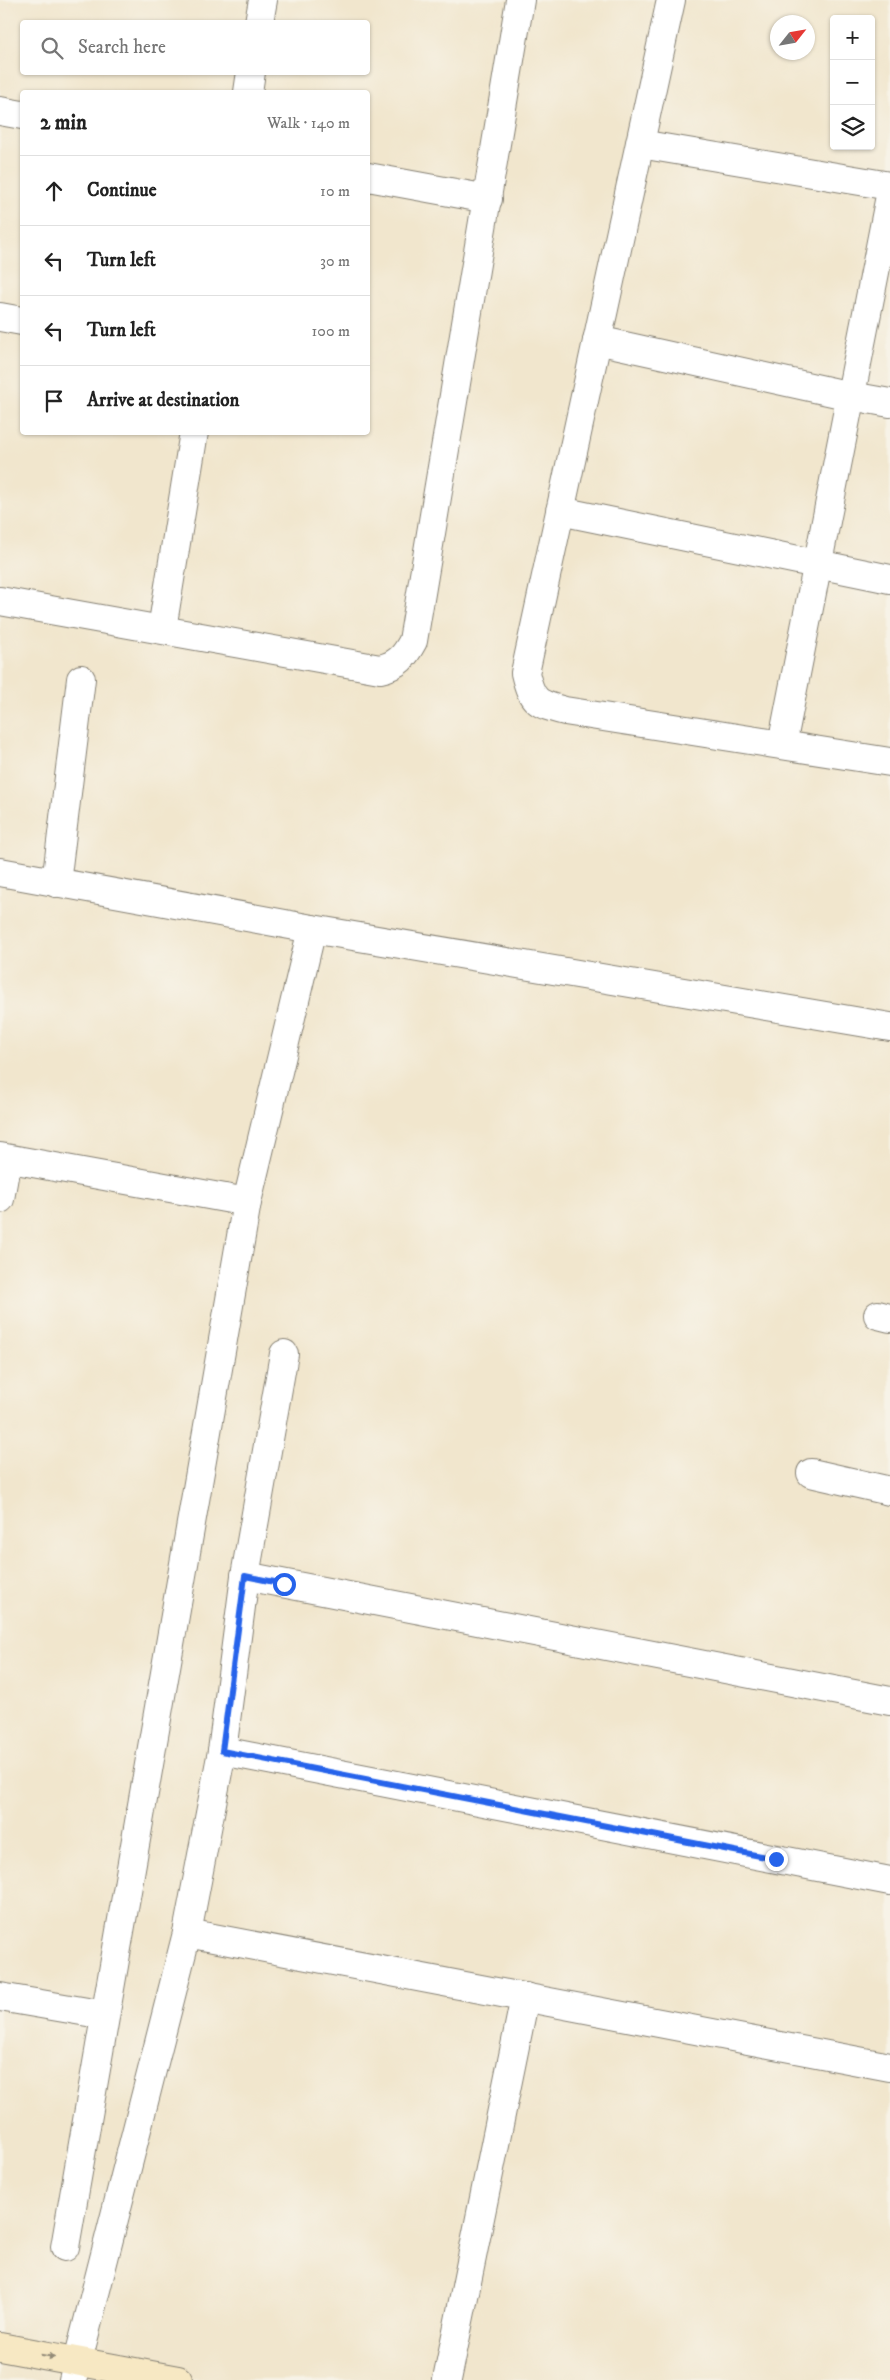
<!DOCTYPE html>
<meta charset="utf-8">
<style>
body{margin:0;font-family:"IM FELL DW Pica",serif;background:#f2f2f2;color:#222}
.controls{position:absolute;right:15px;top:15px;display:grid;overflow:hidden;border-radius:5px;box-shadow:0 1px 4px #0004}
.controls button{width:45px;height:45px;display:grid;place-items:center;padding:0;border:0;border-bottom:1px solid #e0e0e0;background:#fff;color:#222;font:25px sans-serif}
.compass{position:absolute;left:770px;top:15px;width:45px;height:45px;border-radius:50%;background:#fff;box-shadow:0 1px 4px #0004;rotate:59deg}
.stop{position:absolute;width:15px;height:15px;margin:-11px;border:4px solid #2563eb;border-radius:50%;background:#fff}
.stop.end{background:#2563eb;border-color:#fff;box-shadow:0 1px 5px #0008}
.list{margin:0;padding:0;list-style:none}
h2{display:flex;justify-content:space-between;align-items:center;height:65px;margin:0;padding:0 20px;font-size:21px}
h2 small{font-size:16px;font-weight:400;color:#767676}
.list li{display:grid;grid-template-columns:32px 1fr auto;gap:15px;align-items:center;box-sizing:border-box;height:70px;padding:0 20px;border-top:1px solid #e0e0e0}
.list b{display:block;font-size:19px;white-space:nowrap}
.list em{font-size:16px;font-style:normal;color:#767676}
.icon{flex:none;width:28px;height:28px;fill:none;stroke:currentColor;stroke-width:2;stroke-linecap:round;stroke-linejoin:round}
.map{position:relative;flex:none;width:890px;height:2380px;overflow:hidden}
.search{position:absolute;background:#fff;box-shadow:0 1px 4px #0004;left:20px;top:20px;width:350px;height:55px;display:flex;align-items:center;gap:12px;box-sizing:border-box;padding:0 18px;border-radius:5px;color:#767676;font-size:19px}
.panel{position:absolute;background:#fff;box-shadow:0 1px 4px #0004;left:20px;top:90px;width:350px;height:345px;border-radius:5px}
.map>svg:first-child{display:block}
.lines{fill:none;stroke-linecap:round;stroke-linejoin:round}
.street-casing{stroke:#868174;stroke-width:30}
.secondary-casing{stroke:#868174;stroke-width:30}
.street{stroke:#fff;stroke-width:28}
.secondary{stroke:#f7e8c3;stroke-width:28}
.oneway{fill:#948c78}
.route{stroke:#2563eb;stroke-width:6}
</style>
<div class="map">
<svg width="890" height="2380" viewBox="0 0 890 2380">
<rect width="100%" height="100%" fill="#f7f3e8"/>
<filter id="ink" filterUnits="userSpaceOnUse"><feTurbulence type="fractalNoise" baseFrequency=".02" numOctaves="2"/><feDisplacementMap in="SourceGraphic" scale="10" xChannelSelector="R" yChannelSelector="G"/><feConvolveMatrix kernelMatrix="1 2 1 2 8 2 1 2 1" color-interpolation-filters="sRGB"/></filter>
<filter id="wash" filterUnits="userSpaceOnUse"><feTurbulence type="fractalNoise" baseFrequency=".0096" numOctaves="4" result="noise"/><feDisplacementMap in="SourceGraphic" scale="20" xChannelSelector="R" yChannelSelector="G"/><feGaussianBlur stdDeviation="1.12" result="paint"/><feColorMatrix in="noise" values="0 0 0 0 0 0 0 0 0 0 0 0 0 0 0 0 0 1.4 0 .05"/><feComposite in="paint" operator="in"/></filter>
<g filter="url(#wash)">
<rect width="100%" height="100%" fill="#f1e6cd"/>
</g>
<g filter="url(#ink)">
<g class="lines">
<defs>
<g id="street">
<path d="M671 0 525 673C532 702 537 704 565 711L890 762"/>
<polyline points="259,22 263,0"/>
<polyline points="248,92 251,72"/>
<polyline points="0,111 22,115"/>
<polyline points="640,144 890,186"/>
<polyline points="368,177 488,199"/>
<polyline points="0,317 22,321"/>
<polyline points="597,340 851,396 890,403"/>
<polyline points="560,511 890,579"/>
<path d="M0 601 380 669C398 665 405 656 413 641L520 0"/>
<polyline points="162,629 194,432"/>
<polyline points="782,745 890,196"/>
<polyline points="0,872 312,929 890,1027"/>
<polyline points="56,883 81,679"/>
<polyline points="0,1157 247,1202"/>
<polyline points="0,1199 7,1159"/>
<polyline points="878,1315 890,1318"/>
<polyline points="811,1473 890,1491"/>
<polyline points="245,1576 284,1354"/>
<polyline points="222,1751 890,1881"/>
<polyline points="187,1933 890,2067"/>
<polyline points="0,1997 105,2015"/>
<polyline points="65,2247 247,1202 312,929"/>
<polyline points="73,2380 187,1933 222,1751 245,1576 890,1701"/>
<polyline points="447,2380 525,1997"/>
</g>
<polyline id="secondary" points="0,2347 178,2380"/>
</defs>
<use href="#street" class="street-casing"/>
<use href="#secondary" class="secondary-casing"/>
<use href="#street" class="street"/>
<use href="#secondary" class="secondary"/>
</g>
<defs><path id="oneway-solid" d="M-6-.8H1V-3.2L6.5 0L1 3.2V.8H-6Z" transform="scale(1.25)"/></defs>
<use class="oneway" href="#oneway-solid" transform="translate(48 2356) rotate(10)"/>
</g>
<g class="lines" filter="url(#ink)">
<polyline class="route" points="284,1584 245,1576 222,1751 776,1859"/>
</g>
</svg>
<div class="controls">
<button>+</button>
<button>−</button>
<button><svg class="icon" aria-label="layers" viewBox="0 0 24 24"><path d="M12 4l9 5-9 5-9-5zM3 14l9 5 9-5"/></svg></button>
</div>
<svg class="compass" viewBox="-18 -18 36 36"><path d="M0-13l5 13h-10z" fill="#e53935"/><path d="M0 13l5-13h-10z" fill="#767676"/></svg>
<div class="stop" style="left:284px;top:1584px"></div>
<div class="stop end" style="left:776px;top:1859px"></div>
<div class="search"><svg class="icon" aria-label="search" viewBox="0 0 24 24"><circle cx="10" cy="10" r="6"/><path d="M15 15l6 6"/></svg>Search here</div>
<section class="panel">
<h2>2 min<small>Walk · 140 m</small></h2>
<ul class="list">
<li><svg class="icon" aria-label="ahead" viewBox="0 0 24 24"><path d="M12 20V5M6 11l6-6 6 6"/></svg><div><b>Continue</b></div><em>10 m</em></li>
<li><svg class="icon" aria-label="left" viewBox="0 0 24 24"><path d="M17 20v-9H6M10 6l-5 5 5 5"/></svg><div><b>Turn left</b></div><em>30 m</em></li>
<li><svg class="icon" aria-label="left" viewBox="0 0 24 24"><path d="M17 20v-9H6M10 6l-5 5 5 5"/></svg><div><b>Turn left</b></div><em>100 m</em></li>
<li><svg class="icon" aria-label="arrive" viewBox="0 0 24 24"><path d="M6 21V4h12l-3 4 3 4H6"/></svg><div><b>Arrive at destination</b></div></li>
</ul>
</section>
</div>
